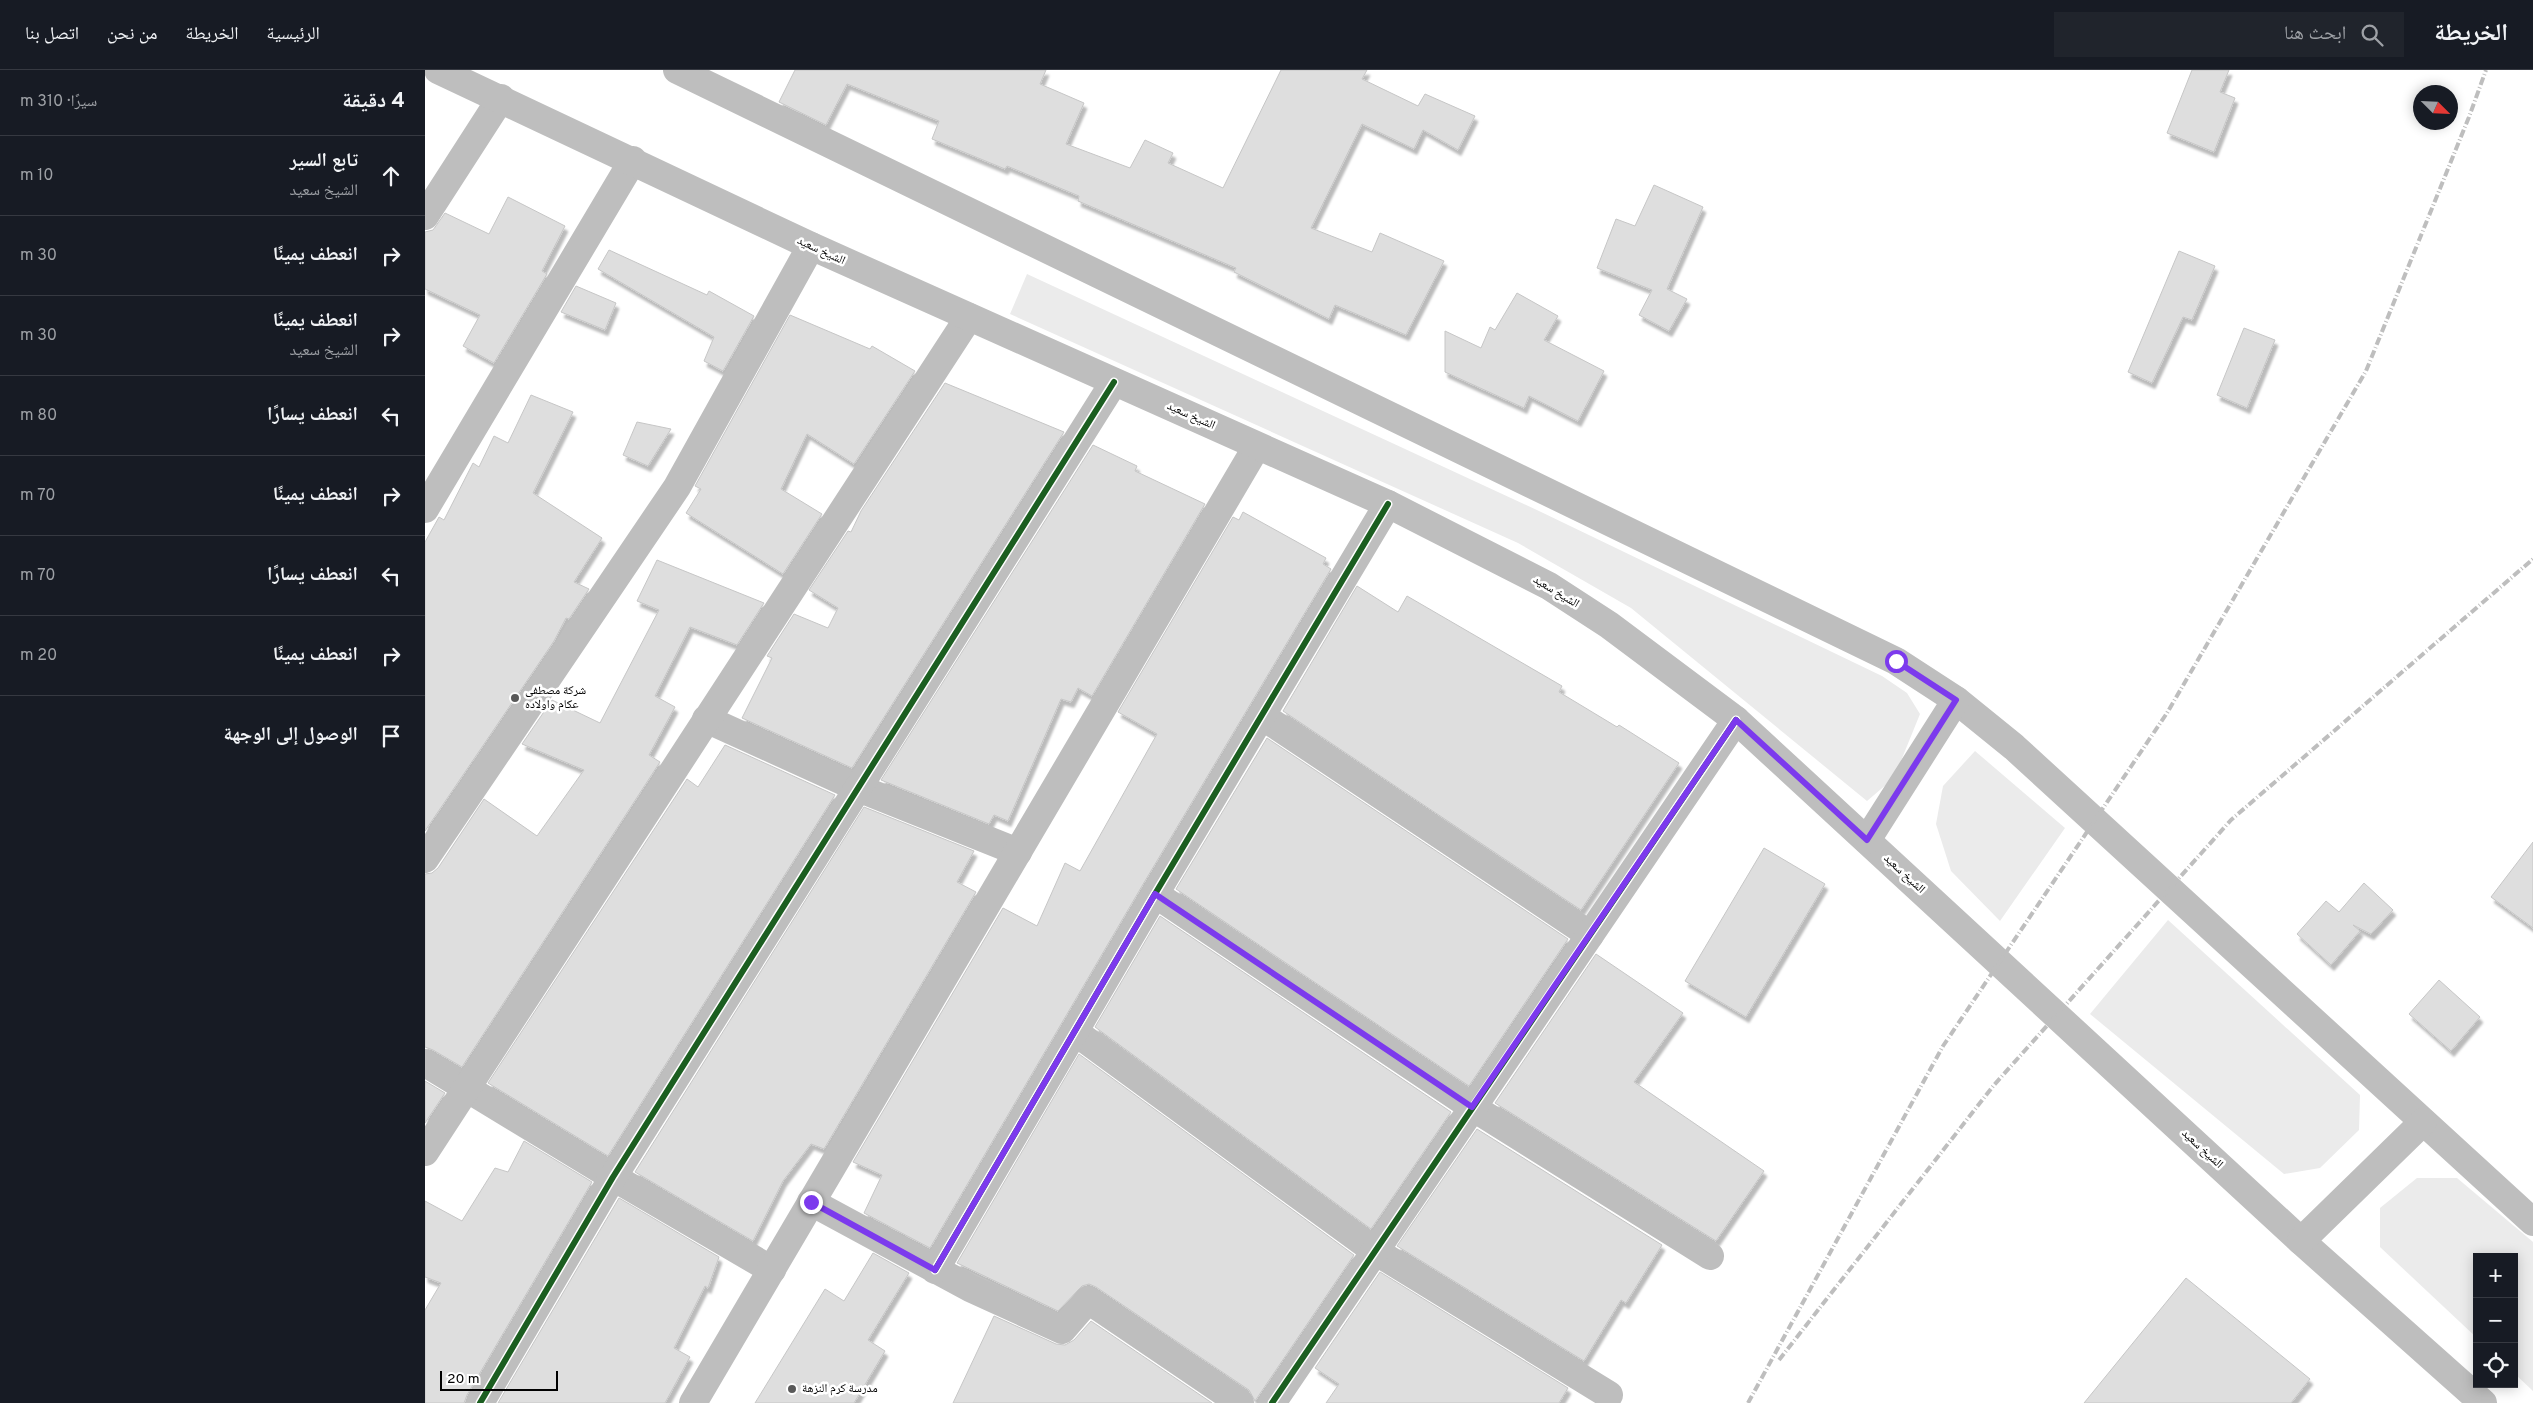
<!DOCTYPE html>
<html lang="ar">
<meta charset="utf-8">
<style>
body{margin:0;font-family:Overpass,"Noto Naskh Arabic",sans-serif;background:#20242c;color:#f1f3f6;direction:rtl}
.controls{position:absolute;right:15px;bottom:15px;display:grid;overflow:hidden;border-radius:0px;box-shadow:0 2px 12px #0003}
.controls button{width:45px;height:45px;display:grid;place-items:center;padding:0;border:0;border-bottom:1px solid #363941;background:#171b24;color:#f1f3f6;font:25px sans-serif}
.compass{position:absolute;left:1988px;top:15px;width:45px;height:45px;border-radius:50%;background:#171b24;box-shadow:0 2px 12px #0003;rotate:114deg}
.scale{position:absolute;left:15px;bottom:12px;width:118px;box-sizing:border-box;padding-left:5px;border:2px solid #000;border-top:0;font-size:14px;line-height:18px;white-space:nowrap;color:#000;-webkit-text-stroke:4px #fff;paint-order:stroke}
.stop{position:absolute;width:15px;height:15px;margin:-11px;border:4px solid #7c3aed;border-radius:50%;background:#fff}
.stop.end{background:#7c3aed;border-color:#fff;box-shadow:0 1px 5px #0008}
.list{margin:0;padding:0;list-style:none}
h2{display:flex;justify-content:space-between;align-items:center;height:65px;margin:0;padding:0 20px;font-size:21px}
h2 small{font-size:16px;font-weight:400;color:#9ea1a6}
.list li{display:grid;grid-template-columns:32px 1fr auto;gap:15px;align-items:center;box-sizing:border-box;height:80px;padding:0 20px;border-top:1px solid #363941}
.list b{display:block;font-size:19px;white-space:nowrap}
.list p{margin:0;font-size:16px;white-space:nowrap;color:#9ea1a6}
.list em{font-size:16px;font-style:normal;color:#9ea1a6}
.icon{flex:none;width:28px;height:28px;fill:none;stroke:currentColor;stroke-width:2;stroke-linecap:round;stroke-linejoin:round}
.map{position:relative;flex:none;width:2108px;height:1333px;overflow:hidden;direction:ltr}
header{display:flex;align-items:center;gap:30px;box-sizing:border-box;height:70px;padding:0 25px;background:#171b24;border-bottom:1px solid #363941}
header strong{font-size:24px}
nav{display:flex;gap:28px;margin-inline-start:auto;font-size:18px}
.search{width:350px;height:45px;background:#20242c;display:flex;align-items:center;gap:12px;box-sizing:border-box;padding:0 18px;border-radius:0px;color:#9ea1a6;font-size:19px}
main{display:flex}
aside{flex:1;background:#171b24}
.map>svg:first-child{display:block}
.green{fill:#ebebeb}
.building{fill:#dedede;stroke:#c6c6c6;filter:url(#shadow)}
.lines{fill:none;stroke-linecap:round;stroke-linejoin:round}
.minor{stroke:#bebebe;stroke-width:28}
.major{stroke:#bebebe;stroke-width:28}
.rail{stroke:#bebebe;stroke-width:4;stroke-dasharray:8 2.5 1 2.5;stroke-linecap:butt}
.cycleway-casing{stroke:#fff;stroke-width:9}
.cycleway{stroke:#1b5e20;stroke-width:6}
.route{stroke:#7c3aed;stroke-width:6}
.poi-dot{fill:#595959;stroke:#fff;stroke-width:2}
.labels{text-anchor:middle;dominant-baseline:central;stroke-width:5;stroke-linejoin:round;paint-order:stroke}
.street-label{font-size:12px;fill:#000;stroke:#fff}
.poi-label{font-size:12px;fill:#000;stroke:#fff;text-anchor:start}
</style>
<header>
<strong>الخريطة</strong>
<div class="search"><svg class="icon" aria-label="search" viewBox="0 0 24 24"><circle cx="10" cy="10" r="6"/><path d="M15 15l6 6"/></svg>ابحث هنا</div>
<nav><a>الرئيسية</a><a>الخريطة</a><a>من نحن</a><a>اتصل بنا</a></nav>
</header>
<main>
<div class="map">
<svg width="2108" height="1333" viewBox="0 0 2108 1333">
<defs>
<filter id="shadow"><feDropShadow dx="3" dy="5.5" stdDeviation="1" flood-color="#0004"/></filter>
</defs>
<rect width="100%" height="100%" fill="#fff"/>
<g class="green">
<polygon points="602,204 1114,441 1457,606 1482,623 1495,644 1469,708 1442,731 1206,538 1093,473 585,244"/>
<polygon points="1550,681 1640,758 1575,851 1526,801 1511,754 1518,716"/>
<polygon points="1743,850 1935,1025 1934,1060 1895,1098 1859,1104 1665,944"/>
<polygon points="1992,1108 2032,1108 2108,1172 2108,1321 2089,1303 2089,1187 2052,1187 2052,1268 1955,1177 1955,1138"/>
</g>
<g class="building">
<polygon points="370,0 621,0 615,14 659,33 641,74 705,98 720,70 748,83 743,93 798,118 856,0 942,0 937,9 993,36 1000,24 1050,46 1033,80 998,60 989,79 937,54 886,158 947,182 955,163 1019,191 981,265 910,235 904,249 809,202 811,198 653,131 654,126 582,96 580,99 507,69 514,51 422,14 401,55 354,32"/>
<polygon points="1767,0 1804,0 1795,22 1810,28 1789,82 1742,63"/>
<polygon points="1229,115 1278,137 1242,219 1262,229 1244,261 1214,245 1227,220 1172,198 1191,149 1210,156"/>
<polygon points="83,127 140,156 117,201 122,204 69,293 38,276 55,245 0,219 0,162 8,160 20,143 64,164"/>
<polygon points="184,180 282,225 284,221 329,246 298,301 279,291 289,267 173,199"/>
<polygon points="1754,181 1790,196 1767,250 1758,247 1727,313 1703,302"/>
<polygon points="151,216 191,233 180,260 136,242"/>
<polygon points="1092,223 1133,246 1119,270 1179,301 1153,351 1104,326 1099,338 1020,302 1020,261 1056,278 1065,257 1070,260"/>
<polygon points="365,245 445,279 447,276 490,301 429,394 382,364 356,419 397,444 358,504 261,443 276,419 270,416"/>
<polygon points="1819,258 1850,270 1822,338 1792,325"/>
<polygon points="520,313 639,362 427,698 317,648 347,588 342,586 369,544 403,558 413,538 384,520 423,461 426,462 436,441"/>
<polygon points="106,325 148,342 108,423 177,468 149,512 164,519 144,549 141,548 129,571 0,761 0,472 14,447 19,450 48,393 54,397 69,366 83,373"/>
<polygon points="212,352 246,359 223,396 198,385"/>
<polygon points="668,375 712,396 710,401 780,434 667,626 653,618 646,632 636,629 583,751 569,745 564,754 456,710"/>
<polygon points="818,442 901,488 898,494 906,499 717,816 505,1178 439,1143 457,1105 428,1092 578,838 612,856 640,793 655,801 732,664 693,642 808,447 814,450"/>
<polygon points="232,490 339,533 312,575 265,557 230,626 250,637 224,685 235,692 37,997 8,980 0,977 0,804 7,803 13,798 59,729 112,766 159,700 97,674 127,630 175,653 234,540 212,531"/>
<polygon points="932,516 973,542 982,526 1137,616 1134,622 1192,657 1194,655 1254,693 1156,840 858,641"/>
<polygon points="842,668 1143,869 1044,1016 751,819"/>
<polygon points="300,675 410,725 183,1086 63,1013 262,709 273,717"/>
<polygon points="439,737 549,781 532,812 551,822 399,1079 386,1074 358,1111 328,1171 210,1102"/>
<polygon points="2108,772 2108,858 2066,827"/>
<polygon points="1339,778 1400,814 1321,947 1260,911"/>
<polygon points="1939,813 1968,840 1946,864 1928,855 1935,861 1906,895 1872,864 1901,831 1914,842"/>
<polygon points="735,846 1026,1042 946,1159 670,957"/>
<polygon points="1171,884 1258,943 1209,1012 1339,1101 1291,1171 1070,1033"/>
<polygon points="2014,910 2055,947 2026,981 1984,944"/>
<polygon points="654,984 929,1185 830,1331 824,1320 671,1217 664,1214 657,1216 633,1241 532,1193"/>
<polygon points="0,1011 20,1023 0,1053"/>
<polygon points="1052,1059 1237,1175 1201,1233 1196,1230 1159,1291 972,1176"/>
<polygon points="99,1071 167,1112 42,1325 39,1333 0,1333 0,1240 16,1213 0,1207 0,1131 37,1151 70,1098 83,1102"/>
<polygon points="194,1128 294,1187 283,1218 280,1216 249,1278 265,1287 240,1333 73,1333"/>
<polygon points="448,1183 484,1203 443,1270 460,1281 429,1333 330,1333 400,1219 419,1231"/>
<polygon points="955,1202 1143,1318 1134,1333 901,1333 914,1314 890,1298"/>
<polygon points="1761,1208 1885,1309 1866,1333 1659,1333"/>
<polygon points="569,1246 631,1274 640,1275 649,1270 666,1251 787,1333 528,1333"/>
</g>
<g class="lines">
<g class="minor">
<polyline points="0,146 76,28"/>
<polyline points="0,439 208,90"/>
<polyline points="837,646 1165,865"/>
<polyline points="281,649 433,718 593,782"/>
<polyline points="0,789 252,417 386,176"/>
<polyline points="730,824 1047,1037 1285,1186"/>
<polyline points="650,962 950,1181 1184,1325"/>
<polyline points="0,993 188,1107 347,1200"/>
<polyline points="0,1082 544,247"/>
<polyline points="386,1132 545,1218 637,1260 663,1230 815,1333"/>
<polyline points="510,1200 730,824 963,434"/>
<polyline points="55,1333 188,1107 689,312"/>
<polyline points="268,1333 832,376"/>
<polyline points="847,1333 1311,650"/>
</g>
<g class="major">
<polyline points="13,0 386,176 963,434 1124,516 1184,555 1311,650 1876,1171 2058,1333"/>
<polyline points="252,0 1471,591 1531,630 1589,677 2108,1152"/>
<polyline points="1442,770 1531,630"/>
<polyline points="1876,1171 1998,1052"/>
</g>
<g class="rail">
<polyline points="1354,1290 1569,1015 1806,750 2108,489"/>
<polyline points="1323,1333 1518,976 1742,643 1941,301 2044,47 2061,0"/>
</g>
<defs>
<g id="cycleway">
<polyline points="510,1200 730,824 963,434"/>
<polyline points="55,1333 188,1107 689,312"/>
<polyline points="847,1333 1311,650"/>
</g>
</defs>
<use href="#cycleway" class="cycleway-casing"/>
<use href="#cycleway" class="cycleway"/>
</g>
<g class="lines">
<polyline class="route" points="386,1132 510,1200 730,824 1047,1037 1311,650 1442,770 1531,630 1471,591"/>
</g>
<g class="poi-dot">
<circle cx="90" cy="628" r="5"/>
<circle cx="367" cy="1319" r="5"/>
</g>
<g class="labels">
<g class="street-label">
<text transform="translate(396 181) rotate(25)">الشيخ سعيد</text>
<text transform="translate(766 346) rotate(24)">الشيخ سعيد</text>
<text transform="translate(1131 522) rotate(31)">الشيخ سعيد</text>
<text transform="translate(1479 804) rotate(43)">الشيخ سعيد</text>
<text transform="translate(1777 1079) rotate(43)">الشيخ سعيد</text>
</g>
<g class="poi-label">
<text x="100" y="621">شركة مصطفى<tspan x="100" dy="14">عكام واولاده</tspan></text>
<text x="377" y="1319">مدرسة كرم النزهة</text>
</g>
</g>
</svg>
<div class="controls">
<button>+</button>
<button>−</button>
<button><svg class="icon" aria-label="locate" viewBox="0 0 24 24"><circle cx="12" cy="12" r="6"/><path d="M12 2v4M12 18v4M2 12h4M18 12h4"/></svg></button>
</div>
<svg class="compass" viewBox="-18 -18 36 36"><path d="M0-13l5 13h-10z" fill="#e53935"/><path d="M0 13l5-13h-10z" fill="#9ea1a6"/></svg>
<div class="scale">20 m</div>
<div class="stop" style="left:1471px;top:591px"></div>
<div class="stop end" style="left:386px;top:1132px"></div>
</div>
<aside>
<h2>4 دقيقة<small>سيرًا · 310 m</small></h2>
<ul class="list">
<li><svg class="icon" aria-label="ahead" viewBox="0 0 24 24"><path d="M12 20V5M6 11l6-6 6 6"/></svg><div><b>تابع السير</b><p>الشيخ سعيد</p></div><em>10 m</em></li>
<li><svg class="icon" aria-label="right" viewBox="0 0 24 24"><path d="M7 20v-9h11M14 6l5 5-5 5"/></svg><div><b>انعطف يمينًا</b></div><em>30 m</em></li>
<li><svg class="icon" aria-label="right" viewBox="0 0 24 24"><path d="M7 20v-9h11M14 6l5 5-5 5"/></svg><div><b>انعطف يمينًا</b><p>الشيخ سعيد</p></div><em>30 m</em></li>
<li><svg class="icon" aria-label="left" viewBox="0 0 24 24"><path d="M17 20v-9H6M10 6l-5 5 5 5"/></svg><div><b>انعطف يسارًا</b></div><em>80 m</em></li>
<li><svg class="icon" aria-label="right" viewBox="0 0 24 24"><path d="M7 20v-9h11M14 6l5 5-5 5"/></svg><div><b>انعطف يمينًا</b></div><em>70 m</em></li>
<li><svg class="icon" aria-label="left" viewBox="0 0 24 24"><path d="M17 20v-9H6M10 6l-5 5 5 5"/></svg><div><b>انعطف يسارًا</b></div><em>70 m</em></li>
<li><svg class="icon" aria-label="right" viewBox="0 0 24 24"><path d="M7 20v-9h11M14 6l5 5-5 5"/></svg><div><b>انعطف يمينًا</b></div><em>20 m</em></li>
<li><svg class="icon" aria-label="arrive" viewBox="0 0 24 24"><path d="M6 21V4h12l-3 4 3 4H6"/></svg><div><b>الوصول إلى الوجهة</b></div></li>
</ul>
</aside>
</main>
